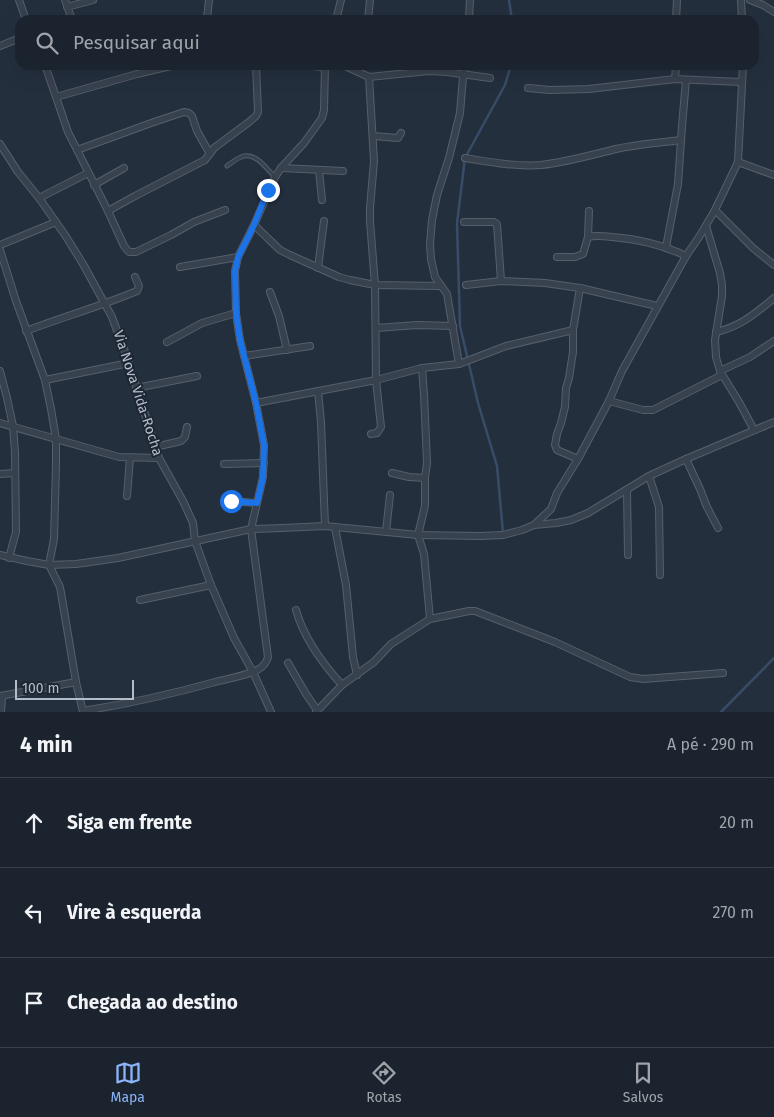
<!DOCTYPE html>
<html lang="pt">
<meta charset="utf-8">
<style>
body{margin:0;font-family:"Fira Sans",sans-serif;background:#242b36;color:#f1f3f6}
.scale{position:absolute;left:15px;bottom:12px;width:119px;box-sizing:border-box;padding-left:5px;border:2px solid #b4bcc9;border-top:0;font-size:14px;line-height:18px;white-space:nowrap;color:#b4bcc9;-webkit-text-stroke:4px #1d2633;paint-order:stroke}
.stop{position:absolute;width:15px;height:15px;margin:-11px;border:4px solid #1a73e8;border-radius:50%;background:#fff}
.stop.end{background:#1a73e8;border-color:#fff;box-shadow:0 1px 5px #0008}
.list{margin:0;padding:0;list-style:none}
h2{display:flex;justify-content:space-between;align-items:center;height:65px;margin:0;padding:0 20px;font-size:21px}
h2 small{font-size:16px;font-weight:400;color:#a0a4aa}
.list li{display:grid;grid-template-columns:32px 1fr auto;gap:15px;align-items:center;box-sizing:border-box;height:90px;padding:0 20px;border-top:1px solid #39404a}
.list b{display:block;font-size:19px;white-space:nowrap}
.list em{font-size:16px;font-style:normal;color:#a0a4aa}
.icon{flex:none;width:28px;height:28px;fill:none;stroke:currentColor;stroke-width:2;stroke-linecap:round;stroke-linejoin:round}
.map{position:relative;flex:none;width:774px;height:712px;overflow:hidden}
.search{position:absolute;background:#1b232e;box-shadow:0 5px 20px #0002;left:15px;right:15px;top:15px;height:55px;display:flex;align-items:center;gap:12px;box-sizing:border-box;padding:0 18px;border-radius:15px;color:#a0a4aa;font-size:19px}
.sheet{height:335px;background:#1b232e}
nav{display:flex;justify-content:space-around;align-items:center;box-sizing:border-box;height:70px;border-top:1px solid #39404a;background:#1b232e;font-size:14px;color:#a0a4aa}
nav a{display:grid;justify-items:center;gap:2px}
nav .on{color:#8ab4f8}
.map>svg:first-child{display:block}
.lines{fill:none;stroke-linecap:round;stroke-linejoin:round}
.stream{stroke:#394c67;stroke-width:2.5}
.lane-casing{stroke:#565f6c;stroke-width:5}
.street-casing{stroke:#565f6c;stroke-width:8}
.lane{stroke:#38414e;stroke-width:3}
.street{stroke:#38414e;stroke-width:6}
.route{stroke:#1a73e8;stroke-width:6}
.labels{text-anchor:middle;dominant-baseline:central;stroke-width:4;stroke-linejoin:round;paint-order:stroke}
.street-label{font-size:14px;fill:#b4bcc9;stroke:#1d2633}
</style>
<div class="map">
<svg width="774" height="712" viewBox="0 0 774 712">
<rect width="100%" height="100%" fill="#242f3e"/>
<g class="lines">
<g class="stream">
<polyline points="509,0 512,20"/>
<polyline points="503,533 497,466 478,403 460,326 457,223 465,158 505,85 511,65"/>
<polyline points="721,712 774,658"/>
</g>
<defs>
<path id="lane" d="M227 166C231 163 236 159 241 157 255 151 266 168 274 176"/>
<g id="street">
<polyline points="19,0 26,20"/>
<polyline points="65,0 72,20"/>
<polyline points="741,0 742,20"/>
<polyline points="750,0 763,5 774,12"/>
<polyline points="67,7 93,0"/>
<polyline points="206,20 207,18 209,0"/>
<polyline points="336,20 341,0"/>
<polyline points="368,20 370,0"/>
<polyline points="469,20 470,0"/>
<polyline points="676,20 677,0"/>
<polyline points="0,46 20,38"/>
<polyline points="45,65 68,132 108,211 124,246 129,252 136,252 171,235 194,222 225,210"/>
<polyline points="298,65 325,67"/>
<polyline points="343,65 369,77 429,71 447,72 490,78"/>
<polyline points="369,77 374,161 370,208 370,221 375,285 441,286"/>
<polyline points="675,79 676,65"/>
<polyline points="528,88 550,90 589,89 675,79 741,82"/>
<polyline points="56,97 137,74 175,65"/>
<polyline points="373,136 398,138 401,133"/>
<polyline points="0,144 18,172 39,198 65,235 83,264 112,317 125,352 159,458 183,501 193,523 195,541 211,585 234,638 253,672 271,712"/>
<polyline points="77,150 154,122 184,112 189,113 192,116 197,131 210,154"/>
<path d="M465 158C490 162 516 167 541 165 567 162 591 155 616 149 638 144 659 143 681 140"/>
<polyline points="738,162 774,175"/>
<polyline points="281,168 343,171"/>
<polyline points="319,170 322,200"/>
<polyline points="94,185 124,168"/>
<polyline points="39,198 88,173"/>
<polyline points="715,210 753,248 774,265"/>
<polyline points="108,211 135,196 205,160 214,148 249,122 256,116 258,112 256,65"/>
<polyline points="464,222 494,222 497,224 501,281"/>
<polyline points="254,225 280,250 290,255 339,277 350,280 375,285 376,380 381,427 377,433 371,434"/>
<polyline points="706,226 720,273 722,285 722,296 715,340 716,357 720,371 739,402 754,430"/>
<polyline points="588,237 589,211"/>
<polyline points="0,245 56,222"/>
<polyline points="666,247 678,184 682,126 686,80"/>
<polyline points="0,250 16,301 45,380 51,409 56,439 56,465 54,539 49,565 60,587 76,682 83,712"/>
<path d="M557 257H575L583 254 588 237C596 235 604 236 612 237 639 239 661 244 686 256"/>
<polyline points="180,267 238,257"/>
<polyline points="318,268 324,221"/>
<polyline points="466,285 501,281 545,283 580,288 657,306"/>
<polyline points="270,292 279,316 287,350"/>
<polyline points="376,328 417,325 453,326"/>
<path d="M26 331C63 317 101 306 137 291L139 286 135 277"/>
<path d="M716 332C740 327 756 313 774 298"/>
<polyline points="167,342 202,323 236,313"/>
<polyline points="244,356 310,346"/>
<polyline points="459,364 447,294 435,277 431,259 430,244 432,220 437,195 449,158 460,113 464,65"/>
<polyline points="0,371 7,398 13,426 15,452 16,532 9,558"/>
<polyline points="720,371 750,357 774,341"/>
<polyline points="45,380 129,363"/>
<polyline points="136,388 197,376"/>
<polyline points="318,391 321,422 325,526"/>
<polyline points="609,401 643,410 653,410 722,375"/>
<polyline points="256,403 376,380 422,368 459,364 506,346 573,330"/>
<polyline points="0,423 119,457 159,458"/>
<polyline points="155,447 181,441 185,437 187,427"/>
<polyline points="578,459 557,450 555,445 557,434 561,423 565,407 566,388 569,378 573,352 573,330 580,288"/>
<polyline points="686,459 700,489 707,507 718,528"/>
<polyline points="224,464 264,463"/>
<polyline points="392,473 409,477 425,478"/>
<polyline points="0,474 15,473"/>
<polyline points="649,476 659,507 660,575"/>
<polyline points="627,490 628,555"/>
<polyline points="127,496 130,458"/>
<polyline points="231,501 257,503"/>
<polyline points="534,525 551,509 557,493 578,459 609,401 622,371 686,256 699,237 715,210 738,162 743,65"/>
<polyline points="335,528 346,585 353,657 357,675"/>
<polyline points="386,532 390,495"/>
<polyline points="0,555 27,561 49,565 76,564 118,558 251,529 282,528 325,526 418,535 481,536 503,535 522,530 534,525 556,523 571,520 588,513 649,476 686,459 774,422"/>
<polyline points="140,600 211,585"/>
<path d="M296 610C304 639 322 663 342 685"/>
<polyline points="430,619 469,611 475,611 555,642 630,677 643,679 723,673"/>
<polyline points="288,663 306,694 317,710"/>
<polyline points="0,696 76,682"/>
<path d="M83 711C127 704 172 694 215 682 227 679 240 677 252 672 259 670 266 665 268 657L251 529 263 477 264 445 256 403 240 340 236 313 235 271 238 257 254 225 275 177 281 168 304 143 322 118 324 110 325 65"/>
<polyline points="1,712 2,696"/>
<polyline points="316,712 342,685 374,662 391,644 430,619 424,554 418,535 425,506 425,478 427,463 424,394 422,368"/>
</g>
</defs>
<use href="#lane" class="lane-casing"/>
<use href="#street" class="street-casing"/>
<use href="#lane" class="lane"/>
<use href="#street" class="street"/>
</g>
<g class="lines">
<polyline class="route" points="231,501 257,503 263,477 264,445 256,403 240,340 236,313 235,271 238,257 254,225 268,190"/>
</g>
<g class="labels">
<g class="street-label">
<text transform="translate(138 393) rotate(72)">Via Nova Vida-Rocha</text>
</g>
</g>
</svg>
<div class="scale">100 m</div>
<div class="stop" style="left:231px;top:501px"></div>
<div class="stop end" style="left:268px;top:190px"></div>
<div class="search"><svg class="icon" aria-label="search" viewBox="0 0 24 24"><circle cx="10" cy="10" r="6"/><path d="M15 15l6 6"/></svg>Pesquisar aqui</div>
</div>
<section class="sheet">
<h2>4 min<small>A pé · 290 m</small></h2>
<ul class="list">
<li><svg class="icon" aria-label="ahead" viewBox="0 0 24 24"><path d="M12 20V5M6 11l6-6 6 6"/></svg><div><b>Siga em frente</b></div><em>20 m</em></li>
<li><svg class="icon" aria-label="left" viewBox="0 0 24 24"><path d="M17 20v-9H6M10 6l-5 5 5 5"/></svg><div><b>Vire à esquerda</b></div><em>270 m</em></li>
<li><svg class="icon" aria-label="arrive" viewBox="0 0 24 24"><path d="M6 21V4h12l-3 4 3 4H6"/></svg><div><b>Chegada ao destino</b></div></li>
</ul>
</section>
<nav>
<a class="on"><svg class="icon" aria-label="map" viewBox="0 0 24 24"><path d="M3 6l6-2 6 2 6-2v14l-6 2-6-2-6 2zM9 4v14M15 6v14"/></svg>Mapa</a>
<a><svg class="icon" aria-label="directions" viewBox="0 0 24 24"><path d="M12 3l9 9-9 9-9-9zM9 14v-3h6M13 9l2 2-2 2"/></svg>Rotas</a>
<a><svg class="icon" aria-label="saved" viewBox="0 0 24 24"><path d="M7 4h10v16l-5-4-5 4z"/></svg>Salvos</a>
</nav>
